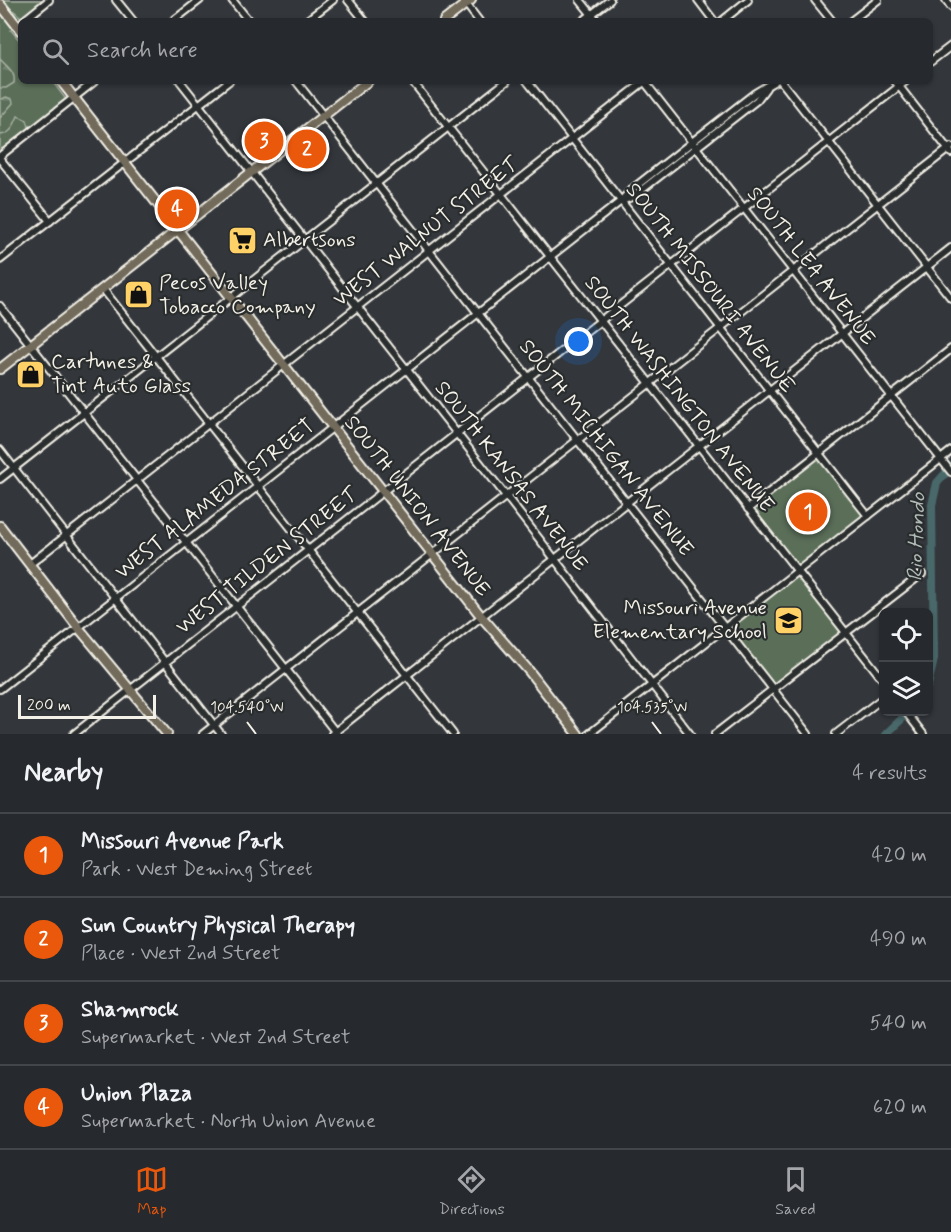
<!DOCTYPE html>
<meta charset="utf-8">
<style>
body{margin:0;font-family:Mynerve,sans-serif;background:#2e3135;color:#f1f3f6}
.controls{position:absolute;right:18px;bottom:18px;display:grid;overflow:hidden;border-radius:9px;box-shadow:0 2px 4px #0004}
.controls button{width:54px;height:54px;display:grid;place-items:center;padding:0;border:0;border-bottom:2px solid #424549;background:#26292d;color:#f1f3f6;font:30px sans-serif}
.scale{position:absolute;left:18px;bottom:15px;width:138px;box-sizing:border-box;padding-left:6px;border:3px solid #f4f1e8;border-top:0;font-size:16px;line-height:21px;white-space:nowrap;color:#f4f1e8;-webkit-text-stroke:4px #2a2d2e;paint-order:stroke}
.you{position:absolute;left:579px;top:342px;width:21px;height:21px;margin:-15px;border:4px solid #fff;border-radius:50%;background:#1a73e8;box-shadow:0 0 0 9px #1a73e833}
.badge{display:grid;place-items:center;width:39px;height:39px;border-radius:50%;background:#ea580c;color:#fff;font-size:20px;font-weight:700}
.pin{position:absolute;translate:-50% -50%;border:3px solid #fff;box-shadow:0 2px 6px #0006}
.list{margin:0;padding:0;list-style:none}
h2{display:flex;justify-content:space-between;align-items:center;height:78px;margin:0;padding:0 24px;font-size:26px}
h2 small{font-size:20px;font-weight:400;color:#a4a6aa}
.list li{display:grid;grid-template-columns:39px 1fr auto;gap:18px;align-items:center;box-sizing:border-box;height:84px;padding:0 24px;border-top:2px solid #424549}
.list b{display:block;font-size:22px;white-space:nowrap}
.list p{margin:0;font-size:20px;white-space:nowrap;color:#a4a6aa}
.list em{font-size:20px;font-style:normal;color:#a4a6aa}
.icon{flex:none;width:33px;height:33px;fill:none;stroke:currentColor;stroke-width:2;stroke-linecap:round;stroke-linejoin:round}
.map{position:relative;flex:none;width:951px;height:734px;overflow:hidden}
.search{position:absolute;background:#26292d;box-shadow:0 2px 4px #0004;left:18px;right:18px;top:18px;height:66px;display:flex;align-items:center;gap:15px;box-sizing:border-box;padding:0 21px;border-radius:9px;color:#a4a6aa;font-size:22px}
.sheet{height:414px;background:#26292d}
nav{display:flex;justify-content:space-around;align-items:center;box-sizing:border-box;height:84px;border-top:2px solid #424549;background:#26292d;font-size:16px;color:#a4a6aa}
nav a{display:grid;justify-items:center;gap:3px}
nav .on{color:#ea580c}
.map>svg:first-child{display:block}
.green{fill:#5a6e59;stroke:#a7b0a0;stroke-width:1.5}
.forest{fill:url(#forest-firs);stroke:#a7b0a0;stroke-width:1.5}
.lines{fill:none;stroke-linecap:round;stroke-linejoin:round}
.river{stroke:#4a686b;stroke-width:8}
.minor-casing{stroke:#f4f1e8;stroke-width:10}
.major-casing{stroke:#f4f1e8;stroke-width:12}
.minor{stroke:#2a2d2e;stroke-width:6}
.major{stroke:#726b5a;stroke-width:8}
.ticks{fill:none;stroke:#f4f1e8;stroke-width:2}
.labels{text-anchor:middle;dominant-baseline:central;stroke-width:4.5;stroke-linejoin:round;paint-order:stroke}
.street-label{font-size:21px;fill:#f4f1e8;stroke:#2a2d2e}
.poi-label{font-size:21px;fill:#f4f1e8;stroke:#2a2d2e;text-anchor:start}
.water-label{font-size:22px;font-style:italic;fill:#b0bab6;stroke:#2a2d2e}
.ticks-label{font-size:15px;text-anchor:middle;fill:#f4f1e8;stroke:#2a2d2e;stroke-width:4.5;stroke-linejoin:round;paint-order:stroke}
</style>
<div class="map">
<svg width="951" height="734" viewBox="0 0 951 734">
<defs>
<pattern id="forest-firs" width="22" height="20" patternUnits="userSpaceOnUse" patternTransform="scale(1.5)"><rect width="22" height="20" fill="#5a6e59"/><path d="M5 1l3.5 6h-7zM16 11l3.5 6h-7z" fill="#728371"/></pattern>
</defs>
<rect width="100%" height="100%" fill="#33373c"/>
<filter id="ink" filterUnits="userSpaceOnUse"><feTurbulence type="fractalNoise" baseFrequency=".0167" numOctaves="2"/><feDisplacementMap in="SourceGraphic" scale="12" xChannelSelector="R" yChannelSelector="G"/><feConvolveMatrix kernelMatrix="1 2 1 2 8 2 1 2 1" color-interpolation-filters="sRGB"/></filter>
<g filter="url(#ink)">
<g class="green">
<polygon points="0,0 49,0 11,30 21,42 21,81 52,81 68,102 0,156"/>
<polygon points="819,453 868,516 797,571 748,509"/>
<polygon points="797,574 842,632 772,687 731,629 726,629"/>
</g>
<g class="forest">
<polygon points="4,0 42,0 35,8 21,17 8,6"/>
<path d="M0 59C7 67 16 72 14 83L6 88H0Z"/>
<polygon points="6,97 12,99 13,103 0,118 0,100"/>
<path d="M18 116 27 120 30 130 3 151H0V135C12 134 13 126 18 116Z"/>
</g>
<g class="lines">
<g class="river">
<polyline points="928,685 934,659 932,505 937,483 951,467"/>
<polyline points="886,734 909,712"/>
</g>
<defs>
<g id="minor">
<polyline points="116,0 133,21"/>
<polyline points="232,0 249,21"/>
<polyline points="348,0 365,21"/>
<polyline points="463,0 479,21"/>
<polyline points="580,0 597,21"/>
<polyline points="698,0 714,21"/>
<polyline points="815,0 832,21"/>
<polyline points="946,0 951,7"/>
<polyline points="23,21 49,0"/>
<polyline points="173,21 200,0"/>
<polyline points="306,21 333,0"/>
<polyline points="583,21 610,0"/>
<polyline points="722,21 748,0"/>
<polyline points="851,21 878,0"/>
<polyline points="930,62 951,46"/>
<polyline points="180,81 506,496 690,734"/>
<polyline points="296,81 808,734"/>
<polyline points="412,81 884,681"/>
<polyline points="527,81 868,516"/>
<polyline points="644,81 951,472"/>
<polyline points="781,81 951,298"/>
<polyline points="895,81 951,153"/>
<polyline points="0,156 95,81"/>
<polyline points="0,159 50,221"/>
<polyline points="622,201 634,196 757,100 766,88"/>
<polyline points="0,260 229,81"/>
<polyline points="103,289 453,734"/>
<polyline points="0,306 337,734"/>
<polyline points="0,450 221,734"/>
<polyline points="0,479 507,81"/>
<polyline points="748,509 951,349"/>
<polyline points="30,564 645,81"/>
<polyline points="0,689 621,201 631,190 692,142 755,93 775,81"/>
<polyline points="906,712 923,734"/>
<polyline points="74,734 906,81"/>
<polyline points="203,734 951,147"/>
<polyline points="332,734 951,248"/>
<polyline points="589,734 951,451"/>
<polyline points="715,734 922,574"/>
<polyline points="836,734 884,697"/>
</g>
<g id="major">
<polyline points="0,4 21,31"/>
<polyline points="444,21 471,0"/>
<polyline points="61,81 481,616 529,671 578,734"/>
<polyline points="0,369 368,81"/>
<polyline points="0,526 78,627 167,734"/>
</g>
</defs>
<use href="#minor" class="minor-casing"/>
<use href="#major" class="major-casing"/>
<use href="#minor" class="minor"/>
<use href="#major" class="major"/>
</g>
</g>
<path class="ticks" d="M247 722 256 734M652 722 661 734"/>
<defs>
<symbol id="supermarket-square" viewBox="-11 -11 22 22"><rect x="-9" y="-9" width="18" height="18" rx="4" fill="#ffd166" stroke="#2a2d2e"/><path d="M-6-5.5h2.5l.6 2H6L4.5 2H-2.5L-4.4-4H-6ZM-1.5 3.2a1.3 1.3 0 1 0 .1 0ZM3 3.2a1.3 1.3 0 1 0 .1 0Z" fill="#111"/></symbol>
<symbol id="shop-square" viewBox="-11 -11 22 22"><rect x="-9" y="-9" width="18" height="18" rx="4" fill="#ffd166" stroke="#2a2d2e"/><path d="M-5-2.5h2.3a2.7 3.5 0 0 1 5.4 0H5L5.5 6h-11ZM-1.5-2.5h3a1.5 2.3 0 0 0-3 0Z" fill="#111"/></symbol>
<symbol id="school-square" viewBox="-11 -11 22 22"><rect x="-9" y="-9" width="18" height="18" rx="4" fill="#ffd166" stroke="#2a2d2e"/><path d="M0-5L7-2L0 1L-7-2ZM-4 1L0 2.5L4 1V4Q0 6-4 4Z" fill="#111"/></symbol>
</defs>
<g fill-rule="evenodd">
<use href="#supermarket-square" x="226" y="224" width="33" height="33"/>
<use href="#shop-square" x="122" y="278" width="33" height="33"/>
<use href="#shop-square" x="14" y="358" width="33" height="33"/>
<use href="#school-square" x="772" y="604" width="33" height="33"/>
</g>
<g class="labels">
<g class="street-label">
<text transform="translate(426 232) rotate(-38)">WEST WALNUT STREET</text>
<text transform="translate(811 266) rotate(52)">SOUTH LEA AVENUE</text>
<text transform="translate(710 288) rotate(52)">SOUTH MISSOURI AVENUE</text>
<text transform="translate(679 394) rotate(52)">SOUTH WASHINGTON AVENUE</text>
<text transform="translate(606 448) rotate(52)">SOUTH MICHIGAN AVENUE</text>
<text transform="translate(511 476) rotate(52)">SOUTH KANSAS AVENUE</text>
<text transform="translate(215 499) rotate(-38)">WEST ALAMEDA STREET</text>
<text transform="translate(417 506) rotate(52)">SOUTH UNION AVENUE</text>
<text transform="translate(267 561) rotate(-38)">WEST TILDEN STREET</text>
</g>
<g class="poi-label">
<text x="263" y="240">Albertsons</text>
<text x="159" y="283">Pecos Valley<tspan x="159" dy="24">Tobacco Company</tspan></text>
<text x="51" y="362">Cartunes &amp;<tspan x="51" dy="24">Tint Auto Glass</tspan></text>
<text x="767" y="608" text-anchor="end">Missouri Avenue<tspan x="767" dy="24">Elementary School</tspan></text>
</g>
<g class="water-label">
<text transform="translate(917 537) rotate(-88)">Rio Hondo</text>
</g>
</g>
<g class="ticks-label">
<text x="247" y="712">104.540°W</text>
<text x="652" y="712">104.535°W</text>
</g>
</svg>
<div class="controls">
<button><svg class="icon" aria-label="locate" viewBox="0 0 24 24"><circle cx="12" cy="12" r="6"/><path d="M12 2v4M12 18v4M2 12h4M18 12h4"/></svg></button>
<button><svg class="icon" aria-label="layers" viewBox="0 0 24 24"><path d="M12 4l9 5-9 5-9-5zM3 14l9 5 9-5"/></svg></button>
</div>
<div class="scale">200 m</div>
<div class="you"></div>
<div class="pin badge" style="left:808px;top:512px">1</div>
<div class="pin badge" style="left:307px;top:149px">2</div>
<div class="pin badge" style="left:264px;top:141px">3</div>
<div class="pin badge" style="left:177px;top:209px">4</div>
<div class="search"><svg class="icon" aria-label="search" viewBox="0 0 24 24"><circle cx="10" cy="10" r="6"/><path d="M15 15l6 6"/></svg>Search here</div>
</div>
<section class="sheet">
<h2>Nearby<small>4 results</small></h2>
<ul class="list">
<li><span class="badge">1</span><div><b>Missouri Avenue Park</b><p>Park · West Deming Street</p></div><em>420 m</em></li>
<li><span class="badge">2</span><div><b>Sun Country Physical Therapy</b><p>Place · West 2nd Street</p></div><em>490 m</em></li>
<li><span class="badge">3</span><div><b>Shamrock</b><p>Supermarket · West 2nd Street</p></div><em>540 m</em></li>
<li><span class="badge">4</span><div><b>Union Plaza</b><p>Supermarket · North Union Avenue</p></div><em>620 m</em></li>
</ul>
</section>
<nav>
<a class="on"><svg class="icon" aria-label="map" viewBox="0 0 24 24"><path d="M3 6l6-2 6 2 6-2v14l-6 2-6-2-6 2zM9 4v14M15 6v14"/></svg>Map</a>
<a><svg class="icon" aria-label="directions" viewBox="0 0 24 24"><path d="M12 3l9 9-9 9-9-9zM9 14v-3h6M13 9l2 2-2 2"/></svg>Directions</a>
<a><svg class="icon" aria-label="saved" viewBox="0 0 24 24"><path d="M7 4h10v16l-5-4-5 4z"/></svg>Saved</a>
</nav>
